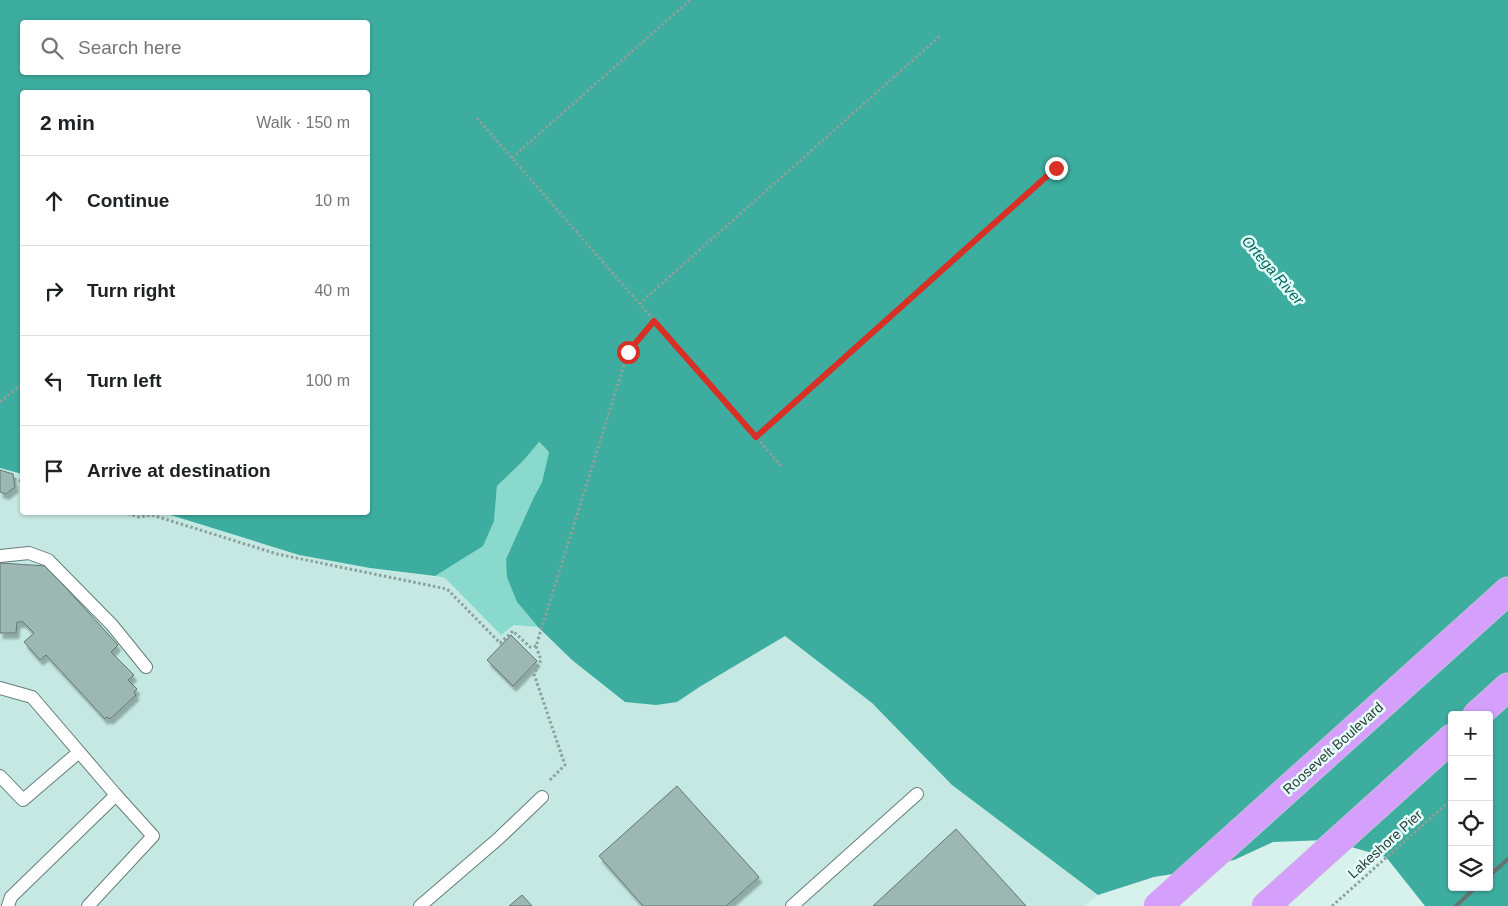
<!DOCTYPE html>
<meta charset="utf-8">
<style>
body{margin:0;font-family:Helvetica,sans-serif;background:#f6f6f6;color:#202124}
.controls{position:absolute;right:15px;bottom:15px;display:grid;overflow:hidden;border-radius:5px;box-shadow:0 1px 4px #0004}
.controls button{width:45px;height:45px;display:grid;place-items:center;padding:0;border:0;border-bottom:1px solid #e0e0e0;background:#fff;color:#202124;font:25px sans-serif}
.stop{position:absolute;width:15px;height:15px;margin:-11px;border:4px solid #d93025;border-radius:50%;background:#fff}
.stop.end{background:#d93025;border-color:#fff;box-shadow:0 1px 5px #0008}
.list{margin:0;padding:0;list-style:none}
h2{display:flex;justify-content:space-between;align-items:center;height:65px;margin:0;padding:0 20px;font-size:21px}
h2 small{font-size:16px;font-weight:400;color:#757577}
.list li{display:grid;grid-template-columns:32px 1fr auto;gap:15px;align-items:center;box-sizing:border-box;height:90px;padding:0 20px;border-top:1px solid #e0e0e0}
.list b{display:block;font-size:19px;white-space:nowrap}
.list em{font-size:16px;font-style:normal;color:#757577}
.icon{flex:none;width:28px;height:28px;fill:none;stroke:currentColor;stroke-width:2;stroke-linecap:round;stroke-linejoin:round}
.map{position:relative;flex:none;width:1508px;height:906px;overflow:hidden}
.search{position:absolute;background:#fff;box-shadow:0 1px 4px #0004;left:20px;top:20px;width:350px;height:55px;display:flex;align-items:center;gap:12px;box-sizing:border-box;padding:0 18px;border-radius:5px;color:#757577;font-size:19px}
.panel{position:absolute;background:#fff;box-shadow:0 1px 4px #0004;left:20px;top:90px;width:350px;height:425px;border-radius:5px}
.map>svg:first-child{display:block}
.built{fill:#c5e9e2}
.green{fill:#89d9cc}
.water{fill:#3cad9f;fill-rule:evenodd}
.building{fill:#9db7b2;stroke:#607873;filter:url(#shadow)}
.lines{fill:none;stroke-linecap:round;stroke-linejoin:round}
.service-casing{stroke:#657d79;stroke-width:14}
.trunk-casing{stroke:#d2d4d4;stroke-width:29}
.path{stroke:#8ca09c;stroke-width:3;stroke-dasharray:2.5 2.5;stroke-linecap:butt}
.service{stroke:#fff;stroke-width:12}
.trunk{stroke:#d4a0fb;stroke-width:28}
.rail{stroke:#647471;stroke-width:4}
.route{stroke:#d93025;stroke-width:6}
.labels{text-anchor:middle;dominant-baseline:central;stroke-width:5;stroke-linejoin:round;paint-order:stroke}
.street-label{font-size:14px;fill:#323d3b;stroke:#e4fffa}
.water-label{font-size:15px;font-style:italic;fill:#06655b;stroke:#e4fffa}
</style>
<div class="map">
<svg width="1508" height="906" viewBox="0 0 1508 906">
<defs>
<filter id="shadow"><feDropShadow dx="3" dy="5.5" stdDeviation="1" flood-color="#0004"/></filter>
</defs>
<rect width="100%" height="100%" fill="#d7f2ed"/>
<polygon class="built" points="0,468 22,474 22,512 164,513 299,555 370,568 445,578 501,635 514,625 538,627 572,660 625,702 677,702 701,686 785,636 872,703 952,785 1098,895 1084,906 0,906"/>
<polygon class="green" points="538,442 549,452 542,482 533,499 506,559 517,602 538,627 514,625 501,635 445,578 435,576 457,561 494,521 497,486 523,461"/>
<path class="water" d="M0 0H1508V906H1425L1386 857 1327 840 1273 842 1234 860 1179 873 1154 877 1098 895 952 785 872 703 785 636 701 686 677 702 656 705 625 702 572 660 538 627 517 602 507 577 506 559 533 499 542 482 549 452 539 442 523 461 497 486 494 521 483 546 435 576 370 568 299 555 164 513 368 512V92H22V474L0 468ZM22 22H368V72H22ZM1452 715H1489V887H1452Z"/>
<g class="building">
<polygon points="0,470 13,474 15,487 6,494 0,492"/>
<polygon points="0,563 46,566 118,645 111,652 134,675 128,680 137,689 134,692 136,695 110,719 107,717 105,719 46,655 40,660 24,642 34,633 23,622 17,622 16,633 0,633"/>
<polygon points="511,635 537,661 513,686 487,660"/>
<polygon points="677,786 759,877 726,906 643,906 599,856"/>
<polygon points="956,829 1026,906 873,906"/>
<polygon points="522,895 532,906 509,906"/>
</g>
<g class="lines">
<defs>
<g id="service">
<polyline points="0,556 29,553 48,560 112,625 146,667"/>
<polyline points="0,688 32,697 116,795 153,836 88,906"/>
<polyline points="0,776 23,800 79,752"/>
<polyline points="8,906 11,897 116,795"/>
<polyline points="420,906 498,839 542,797"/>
<polyline points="792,906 917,794"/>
</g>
<g id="trunk">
<polyline points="1477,715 1508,687"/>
<polyline points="1158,906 1508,591"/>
<polyline points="1266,906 1452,738"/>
</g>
</defs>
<use href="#service" class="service-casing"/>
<use href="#trunk" class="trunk-casing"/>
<g class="path">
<polyline points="477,118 783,468"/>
<polyline points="512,158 690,0"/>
<polyline points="639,304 940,36"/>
<polyline points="0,402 22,384"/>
<polyline points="756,437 1056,168"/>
<polyline points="14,479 22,481"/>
<polyline points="123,512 139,517 152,515 277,554 447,589 500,643 513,631 530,647 536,646"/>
<polyline points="550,780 565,765 534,674 541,660 536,646 628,352 654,321"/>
<polyline points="1332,906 1452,799"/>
</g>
<use href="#service" class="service"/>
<use href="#trunk" class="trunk"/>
<g class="rail">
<polyline points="1489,876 1508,859"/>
<polyline points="1456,906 1476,887"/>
</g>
</g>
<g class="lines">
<polyline class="route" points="628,352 654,321 756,437 1056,168"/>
</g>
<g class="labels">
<g class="street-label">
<text transform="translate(1333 748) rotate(-42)">Roosevelt Boulevard</text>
<text transform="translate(1385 844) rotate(-42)">Lakeshore Pier</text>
</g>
<g class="water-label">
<text transform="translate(1273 270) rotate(49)">Ortega River</text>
</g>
</g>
</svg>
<div class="controls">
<button>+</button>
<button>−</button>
<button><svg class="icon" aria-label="locate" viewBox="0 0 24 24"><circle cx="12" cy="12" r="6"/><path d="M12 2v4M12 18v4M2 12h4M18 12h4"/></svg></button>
<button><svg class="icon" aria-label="layers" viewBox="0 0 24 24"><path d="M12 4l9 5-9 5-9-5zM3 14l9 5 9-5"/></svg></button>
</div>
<div class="stop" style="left:628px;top:352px"></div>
<div class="stop end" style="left:1056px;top:168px"></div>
<div class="search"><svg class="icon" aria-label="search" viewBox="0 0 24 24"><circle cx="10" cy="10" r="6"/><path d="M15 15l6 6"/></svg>Search here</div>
<section class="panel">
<h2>2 min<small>Walk · 150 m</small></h2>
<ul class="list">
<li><svg class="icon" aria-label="ahead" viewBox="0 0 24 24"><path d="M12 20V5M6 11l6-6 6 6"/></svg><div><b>Continue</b></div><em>10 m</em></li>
<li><svg class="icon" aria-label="right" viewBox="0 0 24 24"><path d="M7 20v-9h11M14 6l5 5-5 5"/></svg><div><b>Turn right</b></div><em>40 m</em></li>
<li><svg class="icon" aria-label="left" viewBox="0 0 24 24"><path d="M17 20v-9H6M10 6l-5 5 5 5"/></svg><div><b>Turn left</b></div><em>100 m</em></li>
<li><svg class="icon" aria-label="arrive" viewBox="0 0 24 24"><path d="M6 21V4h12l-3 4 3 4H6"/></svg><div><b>Arrive at destination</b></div></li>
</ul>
</section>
</div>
